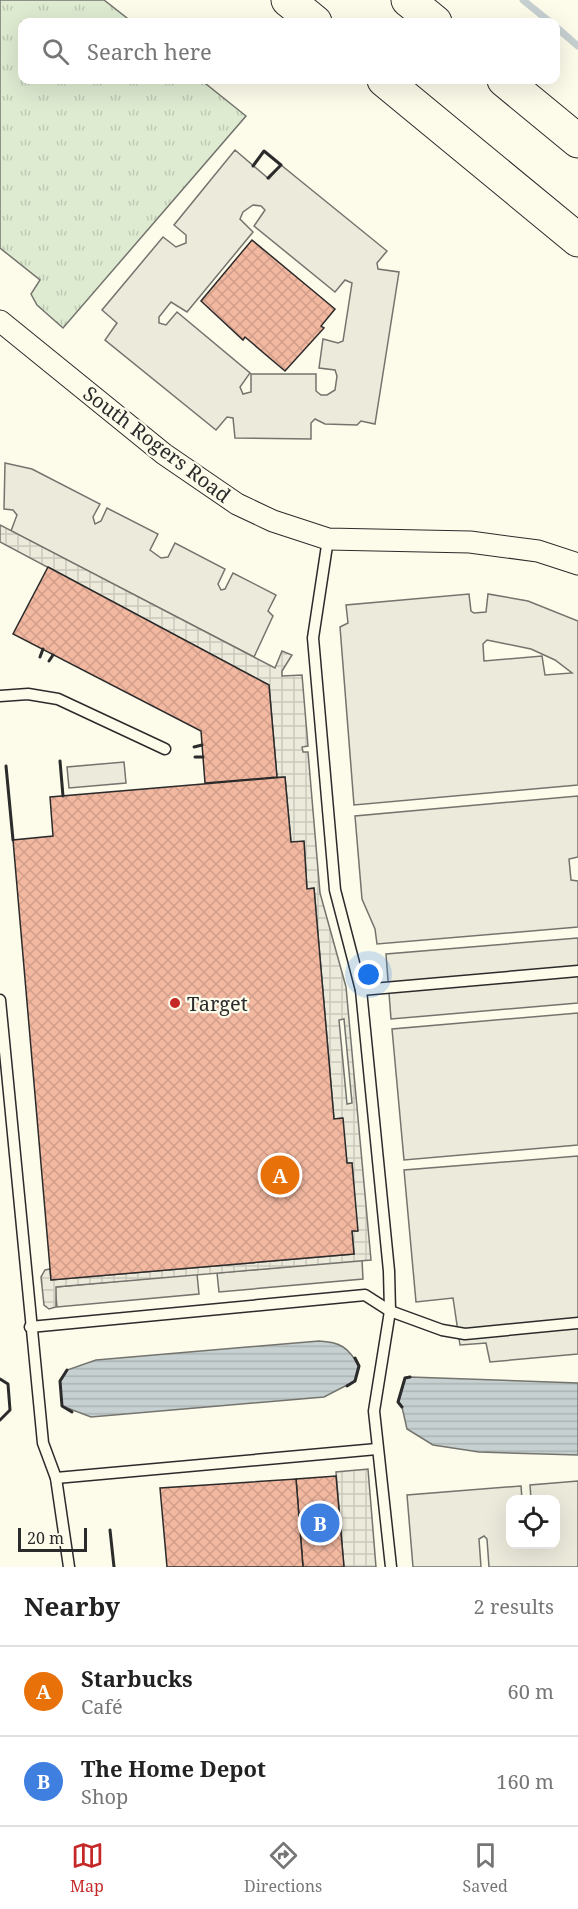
<!DOCTYPE html>
<meta charset="utf-8">
<style>
body{margin:0;font-family:"Noto Serif",serif;background:#f2f2f2;color:#222}
.controls{position:absolute;right:18px;bottom:18px;display:grid;overflow:hidden;border-radius:12px;box-shadow:0 6px 24px #0002}
.controls button{width:54px;height:54px;display:grid;place-items:center;padding:0;border:0;border-bottom:2px solid #e0e0e0;background:#fff;color:#222;font:30px sans-serif}
.scale{position:absolute;left:18px;bottom:15px;width:69px;box-sizing:border-box;padding-left:6px;border:3px solid #2b2b2b;border-top:0;font-size:16px;line-height:21px;white-space:nowrap;color:#2b2b2b;-webkit-text-stroke:4px #fdfbea;paint-order:stroke}
.you{position:absolute;left:369px;top:975px;width:21px;height:21px;margin:-15px;border:4px solid #fff;border-radius:50%;background:#1a73e8;box-shadow:0 0 0 9px #1a73e833}
.badge{display:grid;place-items:center;width:39px;height:39px;border-radius:50%;background:#c62828;color:#fff;font-size:20px;font-weight:700}
.pin{position:absolute;translate:-50% -50%;border:3px solid #fff;box-shadow:0 2px 6px #0006}
.list{margin:0;padding:0;list-style:none}
h2{display:flex;justify-content:space-between;align-items:center;height:78px;margin:0;padding:0 24px;font-size:26px}
h2 small{font-size:20px;font-weight:400;color:#767676}
.list li{display:grid;grid-template-columns:39px 1fr auto;gap:18px;align-items:center;box-sizing:border-box;height:90px;padding:0 24px;border-top:2px solid #e0e0e0}
.list b{display:block;font-size:22px;white-space:nowrap}
.list p{margin:0;font-size:20px;white-space:nowrap;color:#767676}
.list em{font-size:20px;font-style:normal;color:#767676}
.icon{flex:none;width:33px;height:33px;fill:none;stroke:currentColor;stroke-width:2;stroke-linecap:round;stroke-linejoin:round}
.map{position:relative;flex:none;width:578px;height:1567px;overflow:hidden}
.search{position:absolute;background:#fff;box-shadow:0 6px 24px #0002;left:18px;right:18px;top:18px;height:66px;display:flex;align-items:center;gap:15px;box-sizing:border-box;padding:0 21px;border-radius:12px;color:#767676;font-size:22px}
.sheet{height:258px;background:#fff}
nav{display:flex;justify-content:space-around;align-items:center;box-sizing:border-box;height:84px;border-top:2px solid #e0e0e0;background:#fff;font-size:16px;color:#767676}
nav a{display:grid;justify-items:center;gap:3px}
nav .on{color:#c62828}
.map>svg:first-child{display:block}
.grass{fill:url(#grass-tufts);stroke:#74746e;stroke-width:1.5}
.parking{fill:#eceadb;stroke:#74746e;stroke-width:1.5;fill-rule:evenodd}
.plaza{fill:url(#plaza-grid);stroke:#74746e;stroke-width:1.5;fill-rule:evenodd}
.water{fill:url(#water-rules);stroke:#74746e;stroke-width:1.5}
.lines{fill:none;stroke-linecap:round;stroke-linejoin:round}
.stream{stroke:#c7d0d0;stroke-width:7}
.building{fill:url(#building-cross-hatch);stroke:#2b2b2b;stroke-width:1.5}
.lane-casing{stroke:#2b2b2b;stroke-width:13}
.street-casing{stroke:#2b2b2b;stroke-width:23}
.highway-casing{stroke:#2b2b2b;stroke-width:35}
.lane{stroke:#fdfbea;stroke-width:10}
.street{stroke:#fdfbea;stroke-width:21}
.highway{stroke:#fdfbea;stroke-width:33}
.wall{stroke:#2b2b2b;stroke-width:3}
.poi-dot{fill:#c62828;stroke:#fdfbea;stroke-width:2}
.labels{text-anchor:middle;dominant-baseline:central;stroke-width:4.5;stroke-linejoin:round;paint-order:stroke}
.street-label{font-size:20px;fill:#2b2b2b;stroke:#fdfbea}
.poi-label{font-size:20px;fill:#2b2b2b;stroke:#fdfbea;text-anchor:start}
</style>
<div class="map">
<svg width="578" height="1567" viewBox="0 0 578 1567">
<defs>
<pattern id="grass-tufts" width="24" height="20" patternUnits="userSpaceOnUse" patternTransform="scale(1.5)"><rect width="24" height="20" fill="#deebd1"/><path d="M3 7l-1-3M5 7V3M7 7l1-3M15 17l-1-3M17 17v-4M19 17l1-3" fill="none" stroke="#bfcab4"/></pattern>
<pattern id="plaza-grid" width="8" height="8" patternUnits="userSpaceOnUse" patternTransform="scale(1.5)"><rect width="8" height="8" fill="#eceadb"/><path d="M0 4h8M4 0v8" fill="none" stroke="#cbc9bc"/></pattern>
<pattern id="water-rules" width="6" height="5" patternUnits="userSpaceOnUse" patternTransform="scale(1.5)"><rect width="6" height="5" fill="#c7d0d0"/><path d="M0 2.5h6" fill="none" stroke="#abb3b3"/></pattern>
<pattern id="building-cross-hatch" width="8" height="8" patternUnits="userSpaceOnUse" patternTransform="scale(1.5)"><rect width="8" height="8" fill="#f2b8a0"/><path d="M0 0l8 8M0 8l8-8" fill="none" stroke="#d09e8a"/></pattern>
</defs>
<rect width="100%" height="100%" fill="#fdfbea"/>
<polygon class="grass" points="0,0 104,0 132,22 22,22 22,80 201,80 246,116 63,328 37,305 31,294 40,280 0,248"/>
<g class="parking">
<path d="M235 150 269 179 281 165 387 251 377 263 378 269 399 272 375 424 361 421 357 425 325 424 315 419 311 423V439L235 438 233 418 227 417 216 430 105 340 117 323 102 310 163 237 176 247 186 243V235L174 225ZM253 205 261 206 265 210 254 226 335 292 345 280 352 283 343 341 338 343 323 339 319 368 335 370 337 376 335 390 327 395H321L316 391V374H251V392L243 394 240 387 250 373 177 312 166 325 159 323V317L171 302 187 312 253 232 240 219 243 212Z"/>
<polygon points="5,463 32,469 100,504 93,517 95,524 101,521 107,508 158,534 150,550 161,558 168,557 175,543 225,569 218,584 221,590 225,589 233,573 276,595 268,611 273,616 254,657 11,531 17,515 13,510 4,509"/>
<path d="M469 594 471 611 474 613 486 612 488 594 528 601 578 621V785L354 805 340 627 348 623 346 605ZM487 640 531 649 555 660 572 673 545 675 542 656 484 661 483 644Z"/>
<polygon points="124,762 126,783 69,788 67,767"/>
<polygon points="578,796 578,857 569,859 571,880 578,881 578,927 377,944 375,929 362,899 355,816"/>
<polygon points="578,938 578,1003 391,1019 386,954"/>
<polygon points="578,1013 578,1145 404,1160 392,1029"/>
<polygon points="578,1156 578,1354 490,1362 486,1343 460,1345 453,1298 416,1302 404,1170"/>
<polygon points="362,1260 363,1279 219,1292 217,1273"/>
<polygon points="197,1274 199,1294 57,1307 55,1287"/>
<polygon points="578,1481 578,1567 489,1567 487,1539 484,1536 479,1539 481,1567 413,1567 407,1495 521,1486 522,1499 510,1500 510,1544 556,1544 556,1500 531,1499 530,1485"/>
</g>
<g class="plaza">
<path d="M0 525 275 668 282 651 292 655 282 671V676L302 675 308 746 302 747 303 752H308L320 893 346 987 371 1260 56 1287V1307L49 1309 44 1305 41 1277 45 1270 50 1269 51 1280 354 1254 352 1231H357L352 1163H347L342 1118 334 1119 314 888 307 889 304 842H291L285 777H277L269 685 0 542ZM344 1019 352 1103 347 1104 339 1020Z"/>
<polygon points="368,1469 376,1567 344,1567 336,1472"/>
</g>
<g class="water">
<path d="M319 1341C340 1342 348 1347 359 1366L355 1381 324 1397 91 1417 62 1406 60 1381 67 1370 96 1360Z"/>
<polygon points="410,1377 578,1383 578,1455 479,1452 433,1445 407,1429 402,1407 398,1402 405,1378"/>
</g>
<g class="lines">
<g class="stream">
<polyline points="523,0 550,22"/>
<polyline points="556,27 578,46"/>
</g>
</g>
<g class="building">
<polygon points="252,240 335,309 321,326 324,328 285,371 245,337 243,340 201,301"/>
<polygon points="48,567 269,685 277,777 205,783 201,731 13,634"/>
<polygon points="285,777 291,842 304,841 307,889 314,888 334,1119 343,1118 347,1163 352,1163 358,1231 352,1231 354,1254 51,1280 13,840 53,836 50,797"/>
<polygon points="336,1476 344,1567 303,1567 296,1479"/>
<polygon points="296,1479 303,1567 167,1567 160,1488"/>
</g>
<g class="lines">
<defs>
<g id="lane">
<polyline points="328,539 313,638 335,890 361,990 389,1271 390,1311 374,1411 391,1567"/>
<polyline points="0,696 28,694 58,699 165,749"/>
<polyline points="361,990 578,971"/>
<polyline points="0,1000 43,1443 56,1478 69,1567"/>
<polyline points="30,1327 365,1295 390,1311 442,1330 465,1334 578,1323"/>
<polyline points="56,1478 377,1449"/>
</g>
<polyline id="street" points="0,321 164,454 237,504 273,521 328,539 470,542 538,551 578,564"/>
<g id="highway">
<polyline points="288,0 315,22"/>
<polyline points="408,0 435,22"/>
<polyline points="384,80 578,240"/>
<polyline points="504,80 578,141"/>
</g>
</defs>
<use href="#lane" class="lane-casing"/>
<use href="#street" class="street-casing"/>
<use href="#highway" class="highway-casing"/>
<use href="#lane" class="lane"/>
<use href="#street" class="street"/>
<use href="#highway" class="highway"/>
<g class="wall">
<polyline points="253,166 264,151 281,165 268,178"/>
<polyline points="40,657 43,649"/>
<polyline points="49,661 53,655"/>
<polyline points="194,747 202,745"/>
<polyline points="195,757 203,757"/>
<polyline points="60,761 63,796"/>
<polyline points="6,766 13,840"/>
<polyline points="67,1370 60,1381 62,1406 72,1412"/>
<polyline points="0,1379 8,1384 10,1410 0,1420"/>
<polyline points="347,1386 355,1381 359,1366 355,1358"/>
<polyline points="402,1407 398,1402 405,1378 410,1377"/>
<polyline points="110,1530 114,1567"/>
</g>
</g>
<circle class="poi-dot" cx="175" cy="1003" r="6"/>
<g class="labels">
<g class="street-label">
<text transform="translate(157 444) rotate(37)">South Rogers Road</text>
</g>
<g class="poi-label">
<text x="187" y="1003">Target</text>
</g>
</g>
</svg>
<div class="controls">
<button><svg class="icon" aria-label="locate" viewBox="0 0 24 24"><circle cx="12" cy="12" r="6"/><path d="M12 2v4M12 18v4M2 12h4M18 12h4"/></svg></button>
</div>
<div class="scale">20 m</div>
<div class="you"></div>
<div class="pin badge" style="left:280px;top:1175px;background:#e8710a">A</div>
<div class="pin badge" style="left:320px;top:1523px;background:#3f7fe0">B</div>
<div class="search"><svg class="icon" aria-label="search" viewBox="0 0 24 24"><circle cx="10" cy="10" r="6"/><path d="M15 15l6 6"/></svg>Search here</div>
</div>
<section class="sheet">
<h2>Nearby<small>2 results</small></h2>
<ul class="list">
<li><span class="badge" style="background:#e8710a">A</span><div><b>Starbucks</b><p>Café</p></div><em>60 m</em></li>
<li><span class="badge" style="background:#3f7fe0">B</span><div><b>The Home Depot</b><p>Shop</p></div><em>160 m</em></li>
</ul>
</section>
<nav>
<a class="on"><svg class="icon" aria-label="map" viewBox="0 0 24 24"><path d="M3 6l6-2 6 2 6-2v14l-6 2-6-2-6 2zM9 4v14M15 6v14"/></svg>Map</a>
<a><svg class="icon" aria-label="directions" viewBox="0 0 24 24"><path d="M12 3l9 9-9 9-9-9zM9 14v-3h6M13 9l2 2-2 2"/></svg>Directions</a>
<a><svg class="icon" aria-label="saved" viewBox="0 0 24 24"><path d="M7 4h10v16l-5-4-5 4z"/></svg>Saved</a>
</nav>
